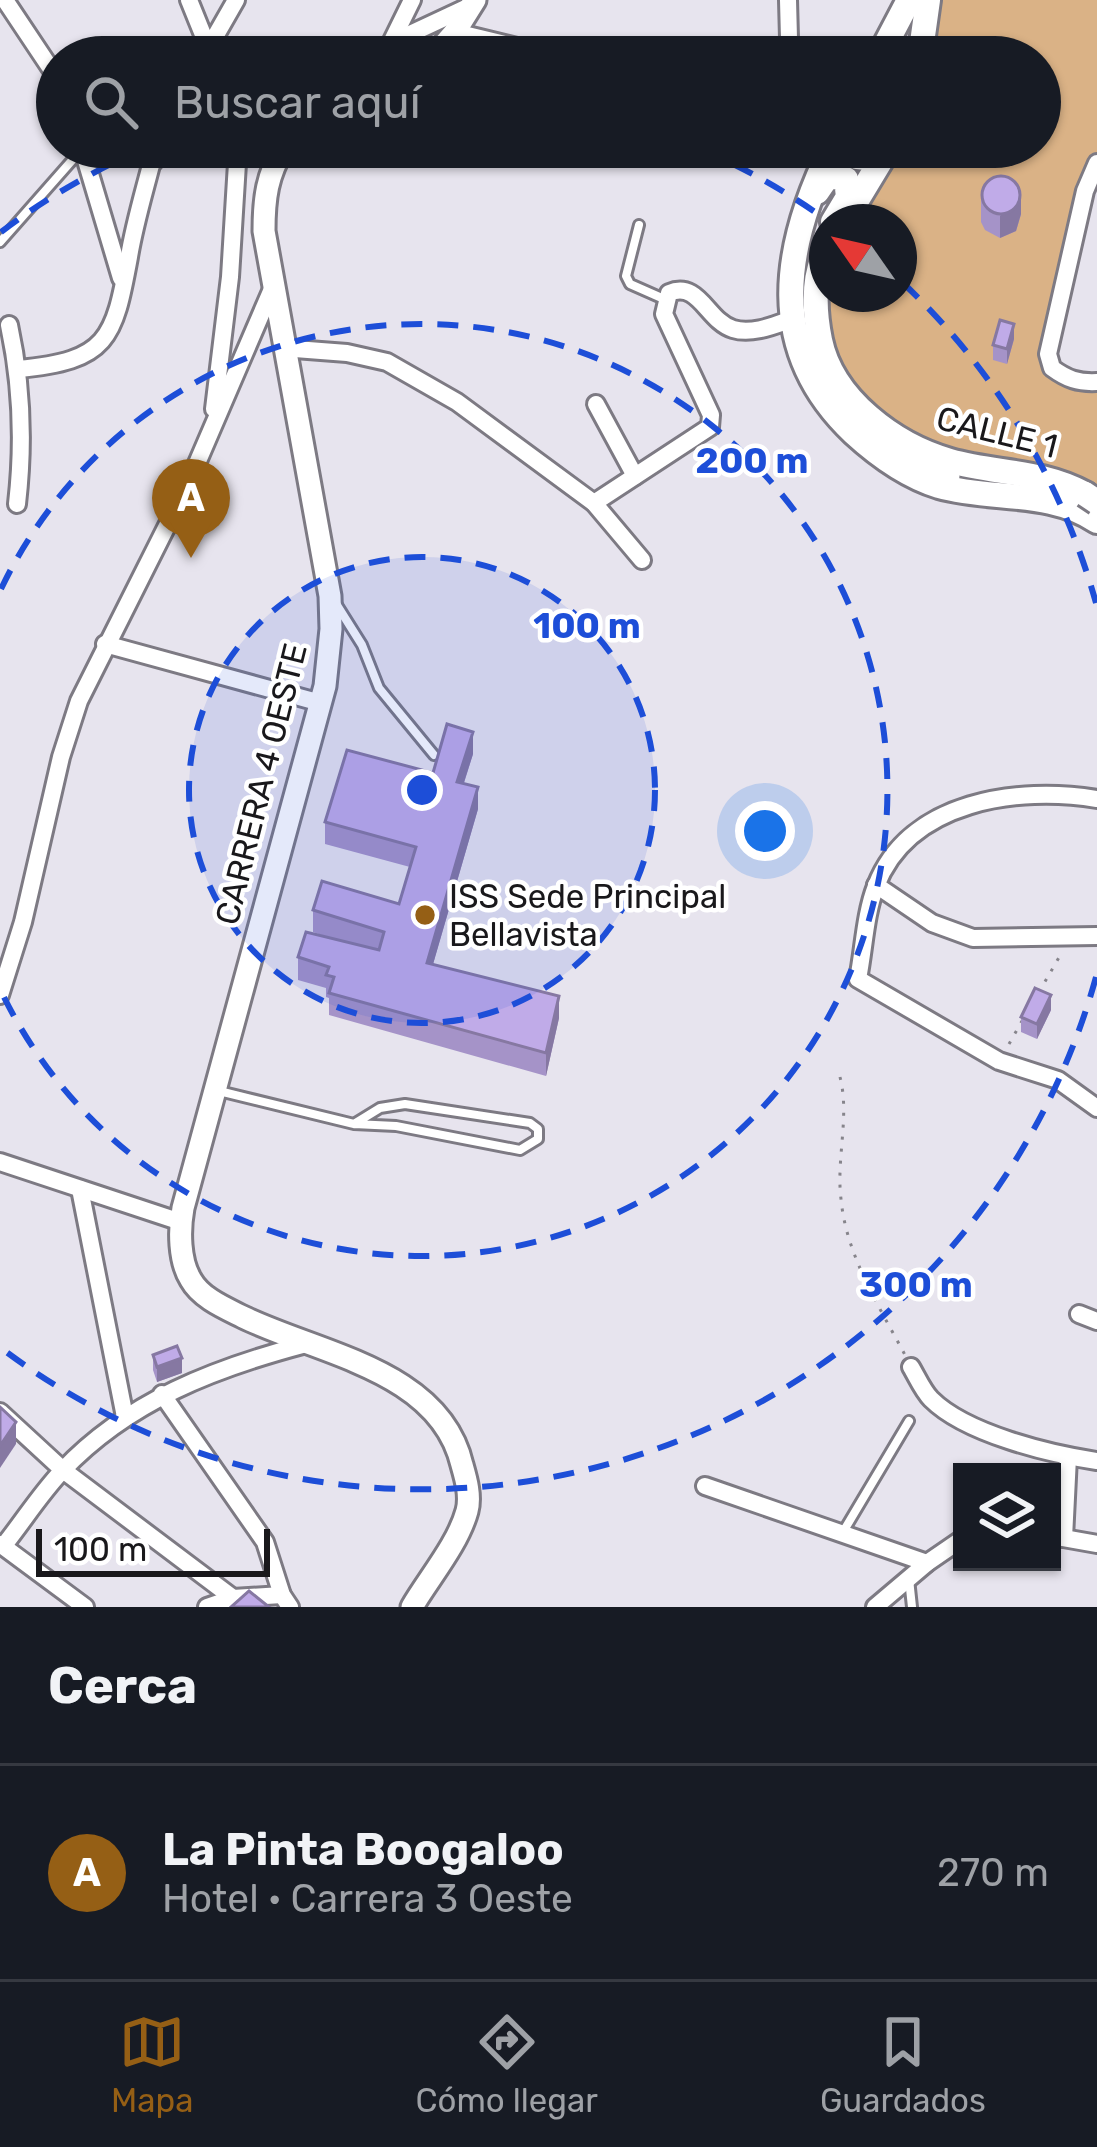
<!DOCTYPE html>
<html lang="es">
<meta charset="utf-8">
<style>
body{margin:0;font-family:Rubik,sans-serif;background:#242831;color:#f1f3f6}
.controls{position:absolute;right:36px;bottom:36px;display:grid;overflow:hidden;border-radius:0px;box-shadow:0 3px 9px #0004}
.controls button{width:108px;height:108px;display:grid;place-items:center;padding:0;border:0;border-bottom:3px solid #363941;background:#171b24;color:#f1f3f6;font:60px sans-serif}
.compass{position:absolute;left:809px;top:204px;width:108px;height:108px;border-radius:50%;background:#171b24;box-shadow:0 3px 9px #0004;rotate:304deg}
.scale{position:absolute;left:36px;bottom:30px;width:234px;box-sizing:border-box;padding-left:12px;border:6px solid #19181b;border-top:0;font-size:33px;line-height:42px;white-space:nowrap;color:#19181b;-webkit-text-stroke:9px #fff;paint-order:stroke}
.you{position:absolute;left:765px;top:831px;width:42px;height:42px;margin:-30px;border:9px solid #fff;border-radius:50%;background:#1a73e8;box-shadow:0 0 0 18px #1a73e833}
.badge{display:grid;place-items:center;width:78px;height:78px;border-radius:50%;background:#955f15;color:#fff;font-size:39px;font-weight:700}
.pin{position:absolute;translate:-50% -99px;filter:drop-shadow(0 3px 6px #0008)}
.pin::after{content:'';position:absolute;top:63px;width:42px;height:36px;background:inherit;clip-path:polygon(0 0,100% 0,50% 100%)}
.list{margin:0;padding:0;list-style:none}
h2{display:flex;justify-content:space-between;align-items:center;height:156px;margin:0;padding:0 48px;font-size:51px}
h2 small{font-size:39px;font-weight:400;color:#9ea1a6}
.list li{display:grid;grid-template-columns:78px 1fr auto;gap:36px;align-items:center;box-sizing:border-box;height:216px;padding:0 48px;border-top:3px solid #363941}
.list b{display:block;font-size:45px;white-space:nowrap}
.list p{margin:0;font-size:39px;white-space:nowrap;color:#9ea1a6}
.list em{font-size:39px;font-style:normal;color:#9ea1a6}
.icon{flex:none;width:66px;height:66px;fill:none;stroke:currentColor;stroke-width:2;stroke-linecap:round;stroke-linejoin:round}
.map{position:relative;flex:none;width:1097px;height:1607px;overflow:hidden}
.search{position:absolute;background:#171b24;box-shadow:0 3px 9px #0004;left:36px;right:36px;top:36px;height:132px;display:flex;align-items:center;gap:30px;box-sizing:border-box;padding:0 42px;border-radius:66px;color:#9ea1a6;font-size:45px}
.sheet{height:372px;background:#171b24}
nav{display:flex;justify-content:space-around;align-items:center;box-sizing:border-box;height:168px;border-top:3px solid #363941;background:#171b24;font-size:33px;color:#9ea1a6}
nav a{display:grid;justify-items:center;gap:6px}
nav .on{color:#955f15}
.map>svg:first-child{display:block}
.green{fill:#dab286}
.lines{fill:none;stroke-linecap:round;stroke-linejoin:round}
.service-casing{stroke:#7d7a83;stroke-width:14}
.minor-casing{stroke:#7d7a83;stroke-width:22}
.tertiary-casing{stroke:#7d7a83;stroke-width:27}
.secondary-casing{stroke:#7d7a83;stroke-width:30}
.path{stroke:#86848b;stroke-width:3;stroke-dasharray:3 9;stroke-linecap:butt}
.service{stroke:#fff;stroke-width:8}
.minor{stroke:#fff;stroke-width:16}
.tertiary{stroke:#fff;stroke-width:21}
.secondary{stroke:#fff;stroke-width:24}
.secondary-bridge-casing{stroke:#7d7a83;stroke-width:30;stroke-linecap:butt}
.secondary-bridge{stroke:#fff;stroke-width:24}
.wall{fill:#a593c8}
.shaded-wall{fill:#8678a2}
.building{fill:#c0abe8;stroke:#8678a2;stroke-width:3}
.ring{fill:none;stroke:#1d4ed8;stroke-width:6;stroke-dasharray:21 15}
.poi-dot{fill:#955f15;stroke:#fff;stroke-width:4.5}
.labels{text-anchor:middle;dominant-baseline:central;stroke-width:9;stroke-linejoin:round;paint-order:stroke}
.street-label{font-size:33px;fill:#19181b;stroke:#fff}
.poi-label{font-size:33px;fill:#19181b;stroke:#fff;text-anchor:start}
.centre{fill:#1d4ed8;stroke:#fff;stroke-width:6}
.ring-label{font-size:36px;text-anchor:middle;font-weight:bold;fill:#1d4ed8;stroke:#fff;stroke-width:9;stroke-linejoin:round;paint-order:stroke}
</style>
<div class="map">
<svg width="1097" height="1607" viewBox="0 0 1097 1607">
<rect width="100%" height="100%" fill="#e7e4ee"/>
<polygon class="green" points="928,0 1097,0 1097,163 1052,368 1097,382 1097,497 934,455 831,374 827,294 899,294 899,222 843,222 889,147 1040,147 1040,57 920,57"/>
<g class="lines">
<defs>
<g id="service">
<polyline points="639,225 626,276 630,284 664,299"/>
<polyline points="0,242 82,149"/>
<polyline points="335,602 362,645 379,688 434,755"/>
<polyline points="219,1091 354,1124 396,1126 520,1150 538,1139 538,1129 530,1123 405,1104 380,1108 354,1124"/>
<polyline points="843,1532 909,1421"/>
<polyline points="909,1579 912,1607"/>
</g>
<g id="minor">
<polyline points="5,0 57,78"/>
<polyline points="189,0 212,57"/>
<polyline points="455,32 558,57"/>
<polyline points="393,42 470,6"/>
<polyline points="208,49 236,0"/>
<polyline points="384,57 412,0"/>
<polyline points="782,57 789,38 788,0"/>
<polyline points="82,147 121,278"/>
<path d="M1097 163 1085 191 1048 354 1052 368C1067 379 1078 383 1097 382"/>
<path d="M9 325C22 385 24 443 17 504"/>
<polyline points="295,349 347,353 387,362 457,402 594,503 642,560"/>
<path d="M18 369C108 361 114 339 129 257 134 226 143 196 151 165L166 147"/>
<polyline points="596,404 635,476"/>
<polyline points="214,409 230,277 238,147"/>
<path d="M594 503 710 427 711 415 664 314 669 293C699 280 707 321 733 329 752 335 775 325 792 319"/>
<polyline points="105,644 321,703"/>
<path d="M1097 799C1019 786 909 800 876 886 865 914 864 949 858 979L999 1061 1058 1080 1097 1108"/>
<polyline points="876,885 932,923 973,938 1097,936"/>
<polyline points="0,995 23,922 61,757 79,701 189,482 272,289"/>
<polyline points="0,1162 181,1222"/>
<polyline points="80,1189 125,1417"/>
<polyline points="1079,1314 1097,1321"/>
<path d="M911 1367C917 1377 923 1391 931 1399 966 1434 1050 1454 1097 1461"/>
<polyline points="162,1394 265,1542 282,1595 290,1607"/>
<polyline points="0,1412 63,1470 233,1598"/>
<polyline points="705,1486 927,1563"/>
<polyline points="1052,1536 1097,1544"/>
<polyline points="1064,1538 1068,1457"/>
<polyline points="0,1544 85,1607"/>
<path d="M5 1544C24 1520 41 1493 62 1471 128 1401 215 1368 306 1344"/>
<polyline points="207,1607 233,1598 282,1595"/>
<polyline points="875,1607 927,1563 962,1539"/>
</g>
<g id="tertiary">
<polyline points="433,57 455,32 475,0"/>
<path d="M284 147C267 175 264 198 264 231L330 596 331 629 325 686 183 1208C179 1230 179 1261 191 1280 201 1298 225 1308 243 1317 319 1354 440 1370 462 1465 466 1479 471 1496 467 1511 458 1544 429 1578 412 1607"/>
<polyline points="883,440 928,470 949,477"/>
</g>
<g id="secondary">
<polyline points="879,57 909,0"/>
<polyline points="920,57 928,0"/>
<path d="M832 147C783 246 765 349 854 433 878 455 907 476 939 486 992 501 1049 489 1097 521"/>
<polyline points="850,147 857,157 867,158 878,147"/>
<polyline points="817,192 828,176 846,179 848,197 833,222"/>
<polyline points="851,210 889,147"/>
<path d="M827 249C812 277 814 310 820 340 832 399 894 445 950 461 996 474 1041 470 1085 494"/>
</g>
</defs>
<use href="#service" class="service-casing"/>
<use href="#minor" class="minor-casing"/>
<use href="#tertiary" class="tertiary-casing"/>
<use href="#secondary" class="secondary-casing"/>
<g class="path">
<polyline points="1039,992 1061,954"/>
<polyline points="1009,1044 1022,1021"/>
<path d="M840 1077C850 1116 836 1159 841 1199 846 1255 879 1306 905 1355"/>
</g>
<use href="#service" class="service"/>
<use href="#minor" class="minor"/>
<use href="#tertiary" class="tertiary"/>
<use href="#secondary" class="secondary"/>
<defs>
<polyline id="secondary-bridge" points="1085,494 1097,502"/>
</defs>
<use href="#secondary-bridge" class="secondary-bridge-casing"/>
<use href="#secondary-bridge" class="secondary-bridge"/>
</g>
<g class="wall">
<polygon points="981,199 1021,214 1016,231 1000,238 985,230 981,222"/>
<polygon points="1014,339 1007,364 993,360 993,345"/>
<polygon points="473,754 464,783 478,809 433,964 559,1018 546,1076 329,1015 329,998 326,997 326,988 298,980 298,957 333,939 313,932 313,910 399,904 410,867 325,844 325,822"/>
<polygon points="1051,1010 1037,1039 1021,1032 1021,1017"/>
<polygon points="153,1355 182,1373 157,1382 153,1370"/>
</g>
<g class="shaded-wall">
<polygon points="1021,192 1021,214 1016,231 1000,238 1000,216"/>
<polygon points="1014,324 1014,339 1007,364 1007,349"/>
<polygon points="473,732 473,754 457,804 457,782"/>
<polygon points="478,787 478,809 427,985 427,963"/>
<polygon points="1051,995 1051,1010 1037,1039 1037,1024"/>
<polygon points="559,996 559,1018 546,1076 546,1053"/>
<polygon points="182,1358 182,1373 157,1382 157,1367"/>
<polygon points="16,1422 16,1444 0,1468 0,1446"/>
</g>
<g class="building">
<circle cx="1001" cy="195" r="19"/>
<polygon points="1000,320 1014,324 1007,349 993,345"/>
<polygon points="447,724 473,732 457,782 478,787 427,963 559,996 546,1053 329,993 334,977 326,975 329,967 298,957 306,932 379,950 384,932 313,910 322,881 399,904 416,847 325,822 347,750 433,773"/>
<polygon points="1035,988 1051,995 1037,1024 1021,1017"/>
<polygon points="177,1346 182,1358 157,1367 153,1355"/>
<polygon points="0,1407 16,1422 0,1446"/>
<polygon points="249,1591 269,1607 231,1607"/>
</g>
<circle cx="422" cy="790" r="233" fill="#1d4ed8" fill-opacity=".12"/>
<g class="ring">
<circle cx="422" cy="790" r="233"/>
<path d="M1 589A466 466 0 1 1 1 991"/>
<path d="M1096 977A699 699 0 0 1 1 1348M1 232A699 699 0 0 1 143 149M701 149A699 699 0 0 1 828 221M903 283A699 699 0 0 1 1096 603"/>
</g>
<circle class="poi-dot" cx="425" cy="915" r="12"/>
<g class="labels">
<g class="street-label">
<text transform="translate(997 432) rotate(14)">CALLE 1</text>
<text transform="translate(261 784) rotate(-76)">CARRERA 4 OESTE</text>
</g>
<g class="poi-label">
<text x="449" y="896">ISS Sede Principal<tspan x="449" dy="38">Bellavista</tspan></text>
</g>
</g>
<circle cx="422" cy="790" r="18" class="centre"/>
<g class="ring-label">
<text x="752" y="473">200 m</text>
<text x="587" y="638">100 m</text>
<text x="916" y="1297">300 m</text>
</g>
</svg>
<div class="controls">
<button><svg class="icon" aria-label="layers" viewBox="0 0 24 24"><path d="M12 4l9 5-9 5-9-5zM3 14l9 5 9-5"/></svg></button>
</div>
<svg class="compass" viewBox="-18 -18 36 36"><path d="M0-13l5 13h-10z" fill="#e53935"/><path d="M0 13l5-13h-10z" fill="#9ea1a6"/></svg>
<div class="scale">100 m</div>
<div class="you"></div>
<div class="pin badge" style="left:191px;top:558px">A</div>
<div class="search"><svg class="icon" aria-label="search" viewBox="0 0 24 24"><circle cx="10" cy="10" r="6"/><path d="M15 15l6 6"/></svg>Buscar aquí</div>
</div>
<section class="sheet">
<h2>Cerca<small></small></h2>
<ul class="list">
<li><span class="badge">A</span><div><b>La Pinta Boogaloo</b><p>Hotel · Carrera 3 Oeste</p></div><em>270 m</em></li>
</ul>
</section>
<nav>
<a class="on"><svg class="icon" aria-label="map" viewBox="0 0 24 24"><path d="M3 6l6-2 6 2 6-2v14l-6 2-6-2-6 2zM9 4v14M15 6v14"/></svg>Mapa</a>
<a><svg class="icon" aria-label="directions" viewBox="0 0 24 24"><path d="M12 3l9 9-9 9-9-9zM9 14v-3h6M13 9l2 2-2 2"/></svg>Cómo llegar</a>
<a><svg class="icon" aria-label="saved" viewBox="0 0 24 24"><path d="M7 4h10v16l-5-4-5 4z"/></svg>Guardados</a>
</nav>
